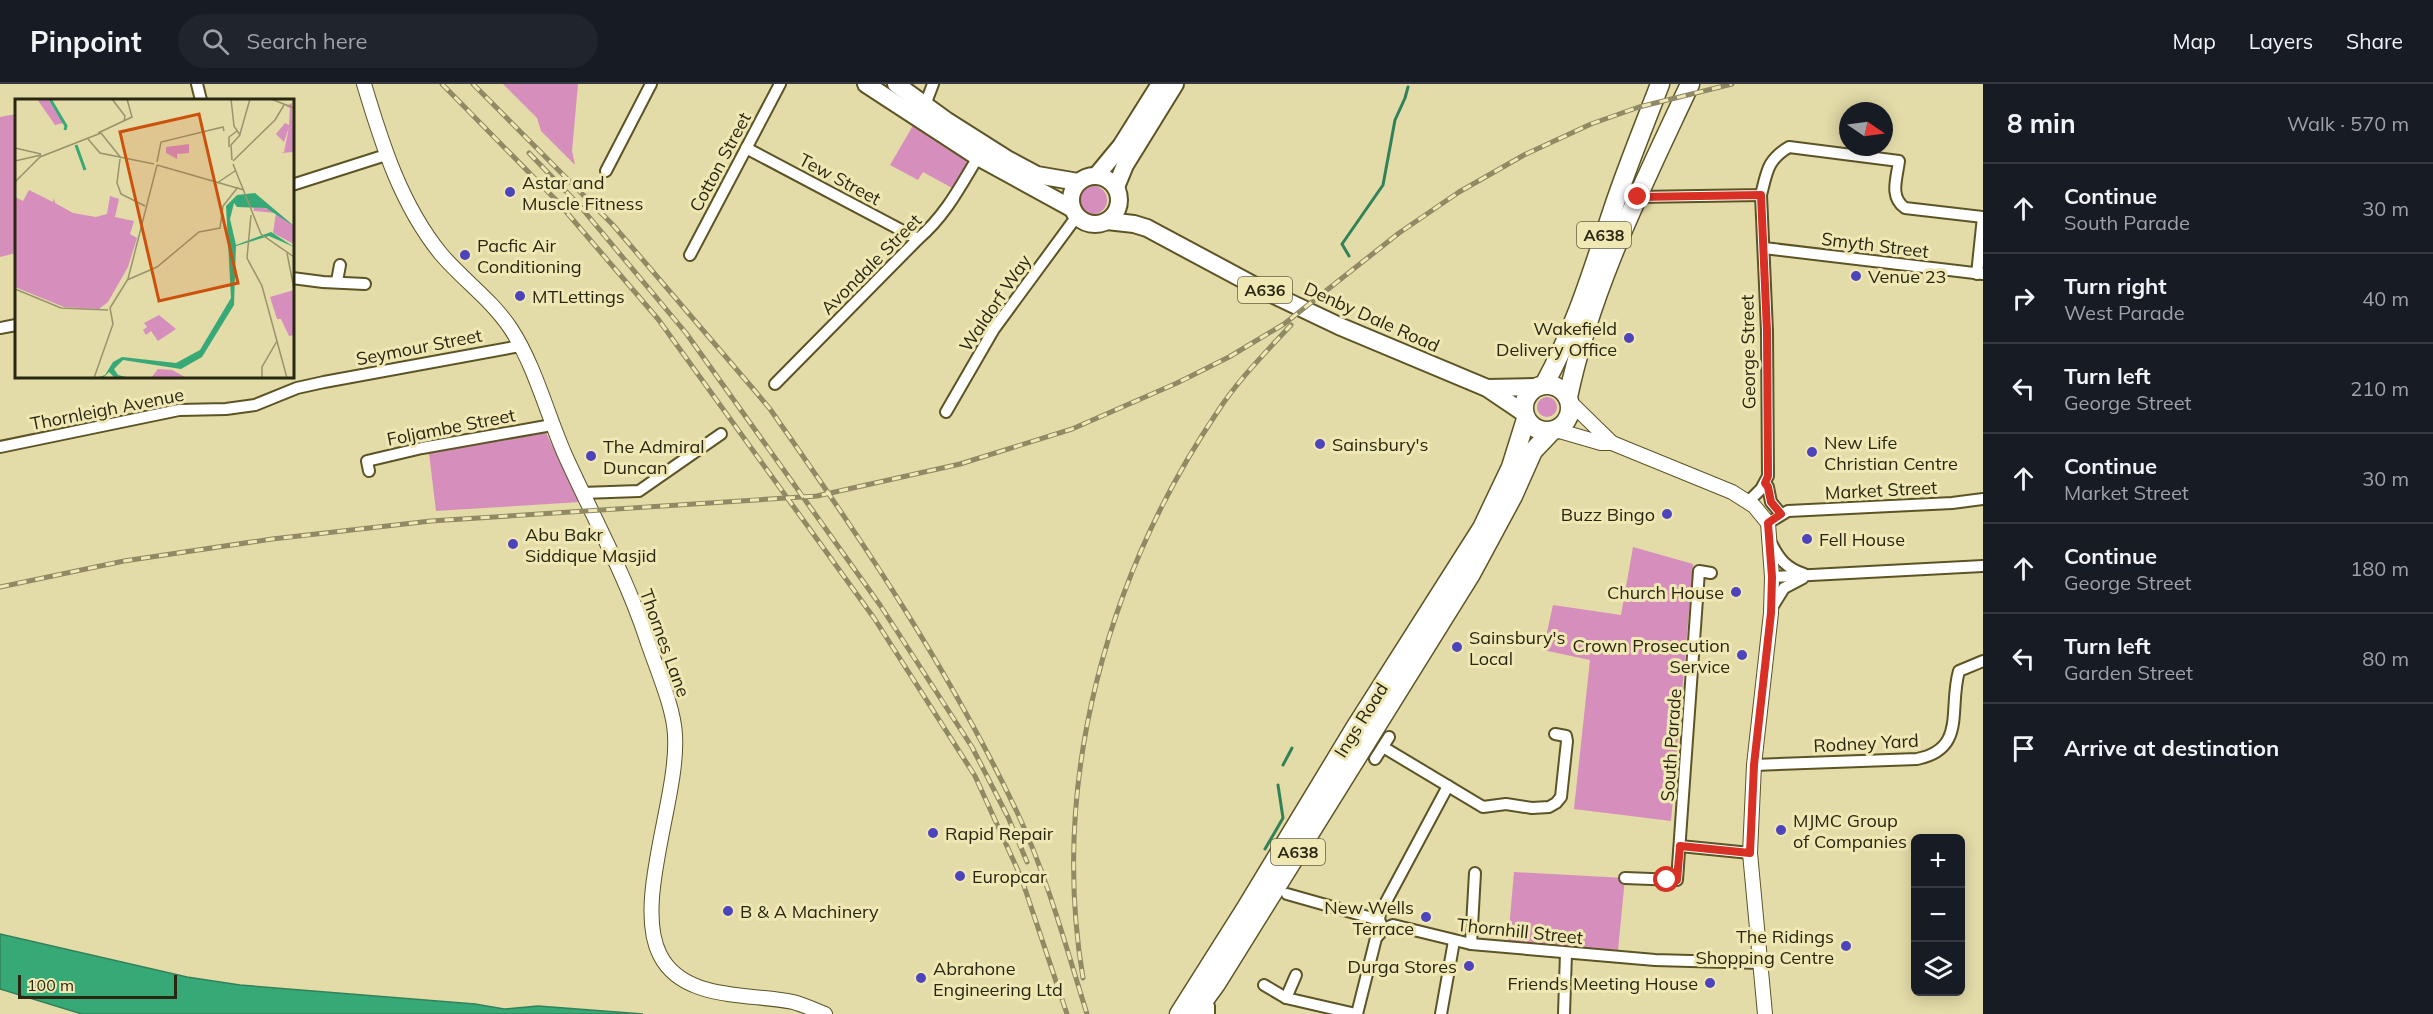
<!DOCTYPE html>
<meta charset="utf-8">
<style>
body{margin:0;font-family:Mulish,sans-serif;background:#20242c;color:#f1f3f6}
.controls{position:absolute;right:18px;bottom:18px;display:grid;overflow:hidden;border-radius:9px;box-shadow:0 3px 15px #0003}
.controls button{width:54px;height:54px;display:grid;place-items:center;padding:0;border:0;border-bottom:2px solid #363941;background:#171b24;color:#f1f3f6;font:30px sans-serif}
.compass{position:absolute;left:1839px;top:18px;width:54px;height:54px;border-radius:50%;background:#171b24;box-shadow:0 3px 15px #0003;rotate:103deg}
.scale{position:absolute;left:18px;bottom:15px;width:159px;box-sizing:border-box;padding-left:6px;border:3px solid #292612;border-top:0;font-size:16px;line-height:21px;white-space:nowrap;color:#292612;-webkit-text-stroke:4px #f0e8b4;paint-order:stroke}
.stop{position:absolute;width:18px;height:18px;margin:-14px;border:4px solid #d93025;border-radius:50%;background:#fff}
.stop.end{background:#d93025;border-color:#fff;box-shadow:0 2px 6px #0008}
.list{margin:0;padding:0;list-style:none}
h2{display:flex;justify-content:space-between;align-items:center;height:78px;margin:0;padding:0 24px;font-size:26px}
h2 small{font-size:20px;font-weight:400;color:#9ea1a6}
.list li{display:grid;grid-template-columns:39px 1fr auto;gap:18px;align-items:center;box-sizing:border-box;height:90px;padding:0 24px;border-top:2px solid #363941}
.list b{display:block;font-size:22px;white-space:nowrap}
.list p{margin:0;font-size:20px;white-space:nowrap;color:#9ea1a6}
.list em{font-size:20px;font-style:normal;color:#9ea1a6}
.icon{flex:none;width:33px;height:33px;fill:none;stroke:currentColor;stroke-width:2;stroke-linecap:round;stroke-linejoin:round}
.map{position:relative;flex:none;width:1983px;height:930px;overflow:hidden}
header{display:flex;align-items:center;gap:36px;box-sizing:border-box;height:84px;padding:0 30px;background:#171b24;border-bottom:2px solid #363941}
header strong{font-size:28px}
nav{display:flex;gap:33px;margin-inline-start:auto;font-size:21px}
.search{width:420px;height:54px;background:#20242c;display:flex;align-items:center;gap:15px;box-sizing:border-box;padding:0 21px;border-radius:33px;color:#9ea1a6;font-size:22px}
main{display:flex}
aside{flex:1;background:#171b24}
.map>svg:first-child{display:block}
.green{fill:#d68ebd}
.water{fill:#36a977;stroke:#328259;stroke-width:1.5}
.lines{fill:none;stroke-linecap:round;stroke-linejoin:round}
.stream{stroke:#328259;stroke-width:3}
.street-casing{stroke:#5c5425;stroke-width:14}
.secondary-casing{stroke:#5c5425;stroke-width:16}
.primary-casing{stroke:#5c5425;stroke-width:20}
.highway-casing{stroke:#5c5425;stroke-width:21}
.street{stroke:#fff;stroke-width:10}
.secondary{stroke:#fff;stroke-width:14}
.primary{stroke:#fff;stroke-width:16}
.highway{stroke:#fff;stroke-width:18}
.rail-casing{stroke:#8f8964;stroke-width:5}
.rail{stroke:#f0e8b4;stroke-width:3;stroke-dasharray:9;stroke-linecap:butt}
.route{stroke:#d93025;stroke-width:8}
.poi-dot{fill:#4d44bb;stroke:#f0e8b4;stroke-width:2}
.labels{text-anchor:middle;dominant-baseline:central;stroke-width:6;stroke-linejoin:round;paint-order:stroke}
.shield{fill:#f0e8b4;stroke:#656043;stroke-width:1.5}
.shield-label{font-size:16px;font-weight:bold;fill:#292612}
.street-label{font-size:18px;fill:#292612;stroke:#f0e8b4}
.poi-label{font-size:18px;fill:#292612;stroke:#f0e8b4;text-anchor:start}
.inset-river{fill:none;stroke:#36a977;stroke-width:3}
.inset-road{fill:none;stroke:#99936c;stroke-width:1.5}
.view{fill:#cb510d;fill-opacity:0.15;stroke:#cb510d;stroke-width:3}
.inset-edge{fill:none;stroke:#292612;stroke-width:3}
</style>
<header>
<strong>Pinpoint</strong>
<div class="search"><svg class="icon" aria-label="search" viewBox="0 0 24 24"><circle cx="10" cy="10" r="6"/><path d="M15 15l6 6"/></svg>Search here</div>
<nav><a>Map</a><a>Layers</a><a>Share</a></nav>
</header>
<main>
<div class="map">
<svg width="1983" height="930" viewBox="0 0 1983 930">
<rect width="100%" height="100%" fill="#e3dba8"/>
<g class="green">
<polygon points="503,0 578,0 572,67 575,81 541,47 537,34"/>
<polygon points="16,30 16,169 0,173 0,33"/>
<polygon points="918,33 978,73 954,105 923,88 918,96 890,81"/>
<circle cx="1093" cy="116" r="14"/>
<circle cx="1547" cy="323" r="10"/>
<polygon points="546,349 580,418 436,427 429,369"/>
<polygon points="1633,463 1693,480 1671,737 1574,725 1590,576 1543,566 1553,521 1621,531"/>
<polygon points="1514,788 1625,794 1618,866 1508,857"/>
</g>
<polygon class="water" points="0,850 187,893 240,901 475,920 504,925 538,922 643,930 82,930 0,905"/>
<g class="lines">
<g class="stream">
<polyline points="1349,172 1342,160 1383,101 1395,36 1405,14 1408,3"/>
<polyline points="1283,681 1292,664"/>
<polyline points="1265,765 1283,734 1278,701"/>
</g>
<defs>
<g id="street">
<polyline points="197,0 201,16"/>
<polyline points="925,21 933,0"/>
<polyline points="746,64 918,155"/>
<polyline points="606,87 651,0"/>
<polyline points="292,101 386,71"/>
<path d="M1638 113 1761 111C1767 88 1767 76 1789 63L1899 77C1897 94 1889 113 1905 124L1983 133 1977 190"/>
<polyline points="1764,164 1983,190"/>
<polyline points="690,171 780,0"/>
<polyline points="292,194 323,198 365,200"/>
<polyline points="337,197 340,181"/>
<polyline points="0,244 16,241"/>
<path d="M775 300 918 155C945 132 960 103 978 73"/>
<polyline points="946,328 994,245 1077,132"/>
<polyline points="0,363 179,326 226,325 255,321 297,304 324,298 520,262"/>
<polyline points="369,387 367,377 422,364 552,341"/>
<polyline points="1765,399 1768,403 1771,418 1781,430"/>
<polyline points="582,409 639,407 721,350"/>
<polyline points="1748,418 1761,405 1768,392 1767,247 1761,111"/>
<polyline points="1768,439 1788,427 1952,419 1983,415"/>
<path d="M1771 459C1779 475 1786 484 1804 490"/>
<polyline points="1772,493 1983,482"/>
<polyline points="1771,525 1784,504 1803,494"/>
<polyline points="1383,663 1483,723 1506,720 1532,724 1549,723 1556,719 1561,713 1567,657 1566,652 1555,650"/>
<polyline points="1375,675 1389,653"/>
<path d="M1754 681 1917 675C1967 665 1948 625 1959 587L1983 577"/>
<polyline points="1680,762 1750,769"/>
<polyline points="1625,794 1677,796 1699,487 1711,489"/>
<polyline points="1287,810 1379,836 1382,842"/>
<polyline points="1379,836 1380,829 1448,702"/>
<polyline points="1471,860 1475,789"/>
<polyline points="1264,901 1286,914 1356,930"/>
<polyline points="1286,914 1296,891"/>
<polyline points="1209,922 1209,930"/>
<polyline points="1357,930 1376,854 1384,845 1393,841 1471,860 1655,876 1761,879"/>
<polyline points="1441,930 1454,857"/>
<polyline points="1564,930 1566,869"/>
</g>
<g id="secondary">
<path d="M364 0C382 60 401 121 441 170 463 196 492 216 511 245 535 282 547 330 565 371 592 431 625 490 646 553 655 581 674 623 675 651 679 713 633 819 660 871 683 917 749 909 793 918 804 921 815 926 825 930"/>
<polyline points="1570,318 1612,359 1732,408 1754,422 1768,439 1772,493 1771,529 1754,681 1750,769 1765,930"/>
<polyline points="1556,346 1601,359 1612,359"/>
</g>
<g id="primary">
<polyline points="866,0 978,73 1071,124"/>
<polyline points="896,0 947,37 1007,75 1037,91 1078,98"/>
<polyline points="1097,91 1121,62 1160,0"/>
<circle cx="1095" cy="116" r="24"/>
<polyline points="1116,103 1125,81 1175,0"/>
<polyline points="1107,137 1134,140 1147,144 1259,204 1339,242 1487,304 1524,329"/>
<polyline points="1487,304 1537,303"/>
</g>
<g id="highway">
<circle cx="1547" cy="324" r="23"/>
<path d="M1544 301C1575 245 1593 185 1613 125 1627 83 1644 42 1660 0"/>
<path d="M1568 313C1591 203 1643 101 1690 0"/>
<polyline points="1179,930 1246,824 1355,644 1482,444 1511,383 1526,335"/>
<polyline points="1194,930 1216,900 1471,490 1513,412 1533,367 1552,347"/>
</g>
</defs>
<use href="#street" class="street-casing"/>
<use href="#secondary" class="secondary-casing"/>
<use href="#primary" class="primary-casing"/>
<use href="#highway" class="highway-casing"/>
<use href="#street" class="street"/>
<use href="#secondary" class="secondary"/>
<use href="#primary" class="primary"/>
<use href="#highway" class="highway"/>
<defs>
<g id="rail">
<polyline points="442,0 556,116 658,235 874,534 975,692 1021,793 1067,930"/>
<path d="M473 0 613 141 755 307 770 325C860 453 949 585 1017 728 1047 792 1066 863 1087 930"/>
<polyline points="529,69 579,121 686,249 880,521 972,663 1008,733 1027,778"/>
<polyline points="0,503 124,477 272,455 431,437 817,412 960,380 1072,345 1177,299 1229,273 1284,240 1399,149 1459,108 1524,71 1591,40 1639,23 1732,0"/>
<path d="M1083 894C1050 697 1107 491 1218 327 1238 296 1266 268 1291 241"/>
</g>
</defs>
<use href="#rail" class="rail-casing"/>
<use href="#rail" class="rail"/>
</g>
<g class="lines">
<polyline class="route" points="1638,113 1761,111 1767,247 1768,392 1765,399 1768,403 1771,418 1781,430 1768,439 1772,493 1771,529 1754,681 1750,769 1680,762 1677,796 1667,796"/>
</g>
<g class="poi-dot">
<circle cx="510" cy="108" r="6"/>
<circle cx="465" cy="171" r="6"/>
<circle cx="1856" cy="192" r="6"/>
<circle cx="520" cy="212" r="6"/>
<circle cx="1629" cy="254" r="6"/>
<circle cx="1320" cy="360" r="6"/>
<circle cx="1812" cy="368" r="6"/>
<circle cx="591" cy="372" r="6"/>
<circle cx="1667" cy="430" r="6"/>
<circle cx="1807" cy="455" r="6"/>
<circle cx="513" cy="460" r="6"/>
<circle cx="1736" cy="508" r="6"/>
<circle cx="1457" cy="563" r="6"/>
<circle cx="1742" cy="571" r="6"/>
<circle cx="1781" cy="746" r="6"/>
<circle cx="933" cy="749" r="6"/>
<circle cx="960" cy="792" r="6"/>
<circle cx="728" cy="827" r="6"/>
<circle cx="1426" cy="833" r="6"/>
<circle cx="1846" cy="862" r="6"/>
<circle cx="1469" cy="882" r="6"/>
<circle cx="921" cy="894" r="6"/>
<circle cx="1710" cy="899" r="6"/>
</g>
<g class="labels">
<g class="shield">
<rect x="1577" y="138" width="54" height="26" rx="4.5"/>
<rect x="1238" y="193" width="54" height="26" rx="4.5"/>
<rect x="1271" y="755" width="54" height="26" rx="4.5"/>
</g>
<g class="shield-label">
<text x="1604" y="151">A638</text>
<text x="1265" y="206">A636</text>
<text x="1298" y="768">A638</text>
</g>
<g class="street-label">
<text transform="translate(720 78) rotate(-62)">Cotton Street</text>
<text transform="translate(840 95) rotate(28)">Tew Street</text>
<text transform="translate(1875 161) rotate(7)">Smyth Street</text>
<text transform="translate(871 180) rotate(-45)">Avondale Street</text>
<text transform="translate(995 219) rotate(-56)">Waldorf Way</text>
<text transform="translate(1372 233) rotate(24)">Denby Dale Road</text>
<text transform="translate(419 263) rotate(-11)">Seymour Street</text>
<text transform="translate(1748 268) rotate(-91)">George Street</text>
<text transform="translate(107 325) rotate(-11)">Thornleigh Avenue</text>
<text transform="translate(451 343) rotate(-11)">Foljambe Street</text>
<text transform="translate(1881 406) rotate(-3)">Market Street</text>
<text transform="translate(665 559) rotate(70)">Thornes Lane</text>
<text transform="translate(1361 636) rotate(-58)">Ings Road</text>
<text transform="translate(1866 659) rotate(-3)">Rodney Yard</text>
<text transform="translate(1671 661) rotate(-86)">South Parade</text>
<text transform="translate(1520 847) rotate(6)">Thornhill Street</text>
</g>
<g class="poi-label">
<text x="522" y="98">Astar and<tspan x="522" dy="21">Muscle Fitness</tspan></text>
<text x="477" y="161">Pacfic Air<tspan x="477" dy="21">Conditioning</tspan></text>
<text x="1868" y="192">Venue 23</text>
<text x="532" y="212">MTLettings</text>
<text x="1617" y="244" text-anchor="end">Wakefield<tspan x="1617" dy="21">Delivery Office</tspan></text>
<text x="1824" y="358">New Life<tspan x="1824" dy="21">Christian Centre</tspan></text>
<text x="1332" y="360">Sainsbury's</text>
<text x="603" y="362">The Admiral<tspan x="603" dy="21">Duncan</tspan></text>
<text x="1655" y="430" text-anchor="end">Buzz Bingo</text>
<text x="525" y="450">Abu Bakr<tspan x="525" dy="21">Siddique Masjid</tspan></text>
<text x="1819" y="455">Fell House</text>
<text x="1724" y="508" text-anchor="end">Church House</text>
<text x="1469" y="553">Sainsbury's<tspan x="1469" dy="21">Local</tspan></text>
<text x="1730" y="561" text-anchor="end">Crown Prosecution<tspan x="1730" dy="21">Service</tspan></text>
<text x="1793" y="736">MJMC Group<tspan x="1793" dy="21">of Companies</tspan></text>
<text x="945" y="749">Rapid Repair</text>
<text x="972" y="792">Europcar</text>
<text x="1414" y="823" text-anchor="end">New Wells<tspan x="1414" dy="21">Terrace</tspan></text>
<text x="740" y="827">B &amp; A Machinery</text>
<text x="1834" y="852" text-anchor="end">The Ridings<tspan x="1834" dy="21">Shopping Centre</tspan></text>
<text x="1457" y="882" text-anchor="end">Durga Stores</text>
<text x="933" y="884">Abrahone<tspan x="933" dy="21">Engineering Ltd</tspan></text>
<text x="1698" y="899" text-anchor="end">Friends Meeting House</text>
</g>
</g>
<g transform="translate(15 15)">
<rect width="279" height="279" fill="#e3dba8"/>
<path d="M22 0H33L48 24 40 26ZM277 4 279 53 266 54 269 53 274 28 269 43 261 35 270 24 274 26 275 9 271 7ZM174 45V54L162 55V60L151 54V48ZM14 91 38 103 39 99 40 104 58 114 81 118 92 115 95 97 104 100 100 118 119 122 115 135 122 139 113 168 93 203 84 210 49 208 0 188V98L8 102ZM238 107 254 110 263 114 279 127V145L258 134 261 114 239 112ZM279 191V236L274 237 266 220H262L255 198ZM144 216 161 230 143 242 136 232 131 236 128 231 132 228 129 224ZM143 270 157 271 172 279H136Z" fill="#d68ebd"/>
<path d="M240 94 279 127 251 109 222 108 219 104 215 120 221 146 256 133 279 148 254 137 221 147 219 206 187 258 166 270 108 261 99 270 103 276 116 279H100L94 273 88 279H81L90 276 98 263 107 258 161 264 185 251 216 199 211 107 222 96Z" fill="#36a977"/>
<path class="inset-river" d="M35 0 51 27 50 31M61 46 70 71"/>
<path class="inset-road" d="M97 0 110 17 109 22M216 0 219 27 225 36 216 46 217 61M256 0 279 9M83 34 117 18 112 0M86 34 106 59M225 35 235 0M73 40 85 54 139 65M214 48V38L222 32M0 49 26 55M105 60 102 84 106 95 130 107M0 62 26 56M218 62 260 21 269 6M142 63 146 43 208 28 209 32M218 65 246 135 279 158M142 66 229 91M0 83 25 58 86 34M202 84 220 72M236 116 232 159 247 187 272 279M272 154 279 190M112 181 142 168 184 133 205 129 208 107 223 88M0 190 46 209 93 211M79 279 98 225 95 209 113 180 142 66M247 279V268L262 242"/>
<path class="view" d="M184 15 223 184 144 202 105 33Z"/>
<rect width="279" height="279" class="inset-edge"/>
</g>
</svg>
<div class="controls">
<button>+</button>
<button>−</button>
<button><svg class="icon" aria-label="layers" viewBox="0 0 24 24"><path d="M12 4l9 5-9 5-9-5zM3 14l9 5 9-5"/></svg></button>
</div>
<svg class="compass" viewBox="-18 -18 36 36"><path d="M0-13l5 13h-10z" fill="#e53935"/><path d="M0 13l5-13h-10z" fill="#9ea1a6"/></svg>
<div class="scale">100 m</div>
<div class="stop" style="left:1667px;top:796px"></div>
<div class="stop end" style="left:1638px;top:113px"></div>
</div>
<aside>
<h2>8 min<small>Walk · 570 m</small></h2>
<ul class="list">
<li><svg class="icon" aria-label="ahead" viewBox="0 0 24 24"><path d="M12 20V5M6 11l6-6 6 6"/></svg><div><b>Continue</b><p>South Parade</p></div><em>30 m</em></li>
<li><svg class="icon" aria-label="right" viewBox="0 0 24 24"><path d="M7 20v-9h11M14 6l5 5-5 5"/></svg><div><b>Turn right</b><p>West Parade</p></div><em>40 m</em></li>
<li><svg class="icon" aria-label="left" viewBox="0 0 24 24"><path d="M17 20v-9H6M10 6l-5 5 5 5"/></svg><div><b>Turn left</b><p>George Street</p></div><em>210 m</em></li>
<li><svg class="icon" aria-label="ahead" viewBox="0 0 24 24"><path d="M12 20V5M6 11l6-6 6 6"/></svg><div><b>Continue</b><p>Market Street</p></div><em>30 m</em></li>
<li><svg class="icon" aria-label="ahead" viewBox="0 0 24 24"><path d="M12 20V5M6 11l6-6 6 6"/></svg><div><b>Continue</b><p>George Street</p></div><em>180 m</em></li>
<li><svg class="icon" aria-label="left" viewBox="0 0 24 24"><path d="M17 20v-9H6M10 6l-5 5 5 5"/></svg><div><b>Turn left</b><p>Garden Street</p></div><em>80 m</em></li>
<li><svg class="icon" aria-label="arrive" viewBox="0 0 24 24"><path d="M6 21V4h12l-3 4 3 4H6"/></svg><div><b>Arrive at destination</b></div></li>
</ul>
</aside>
</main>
